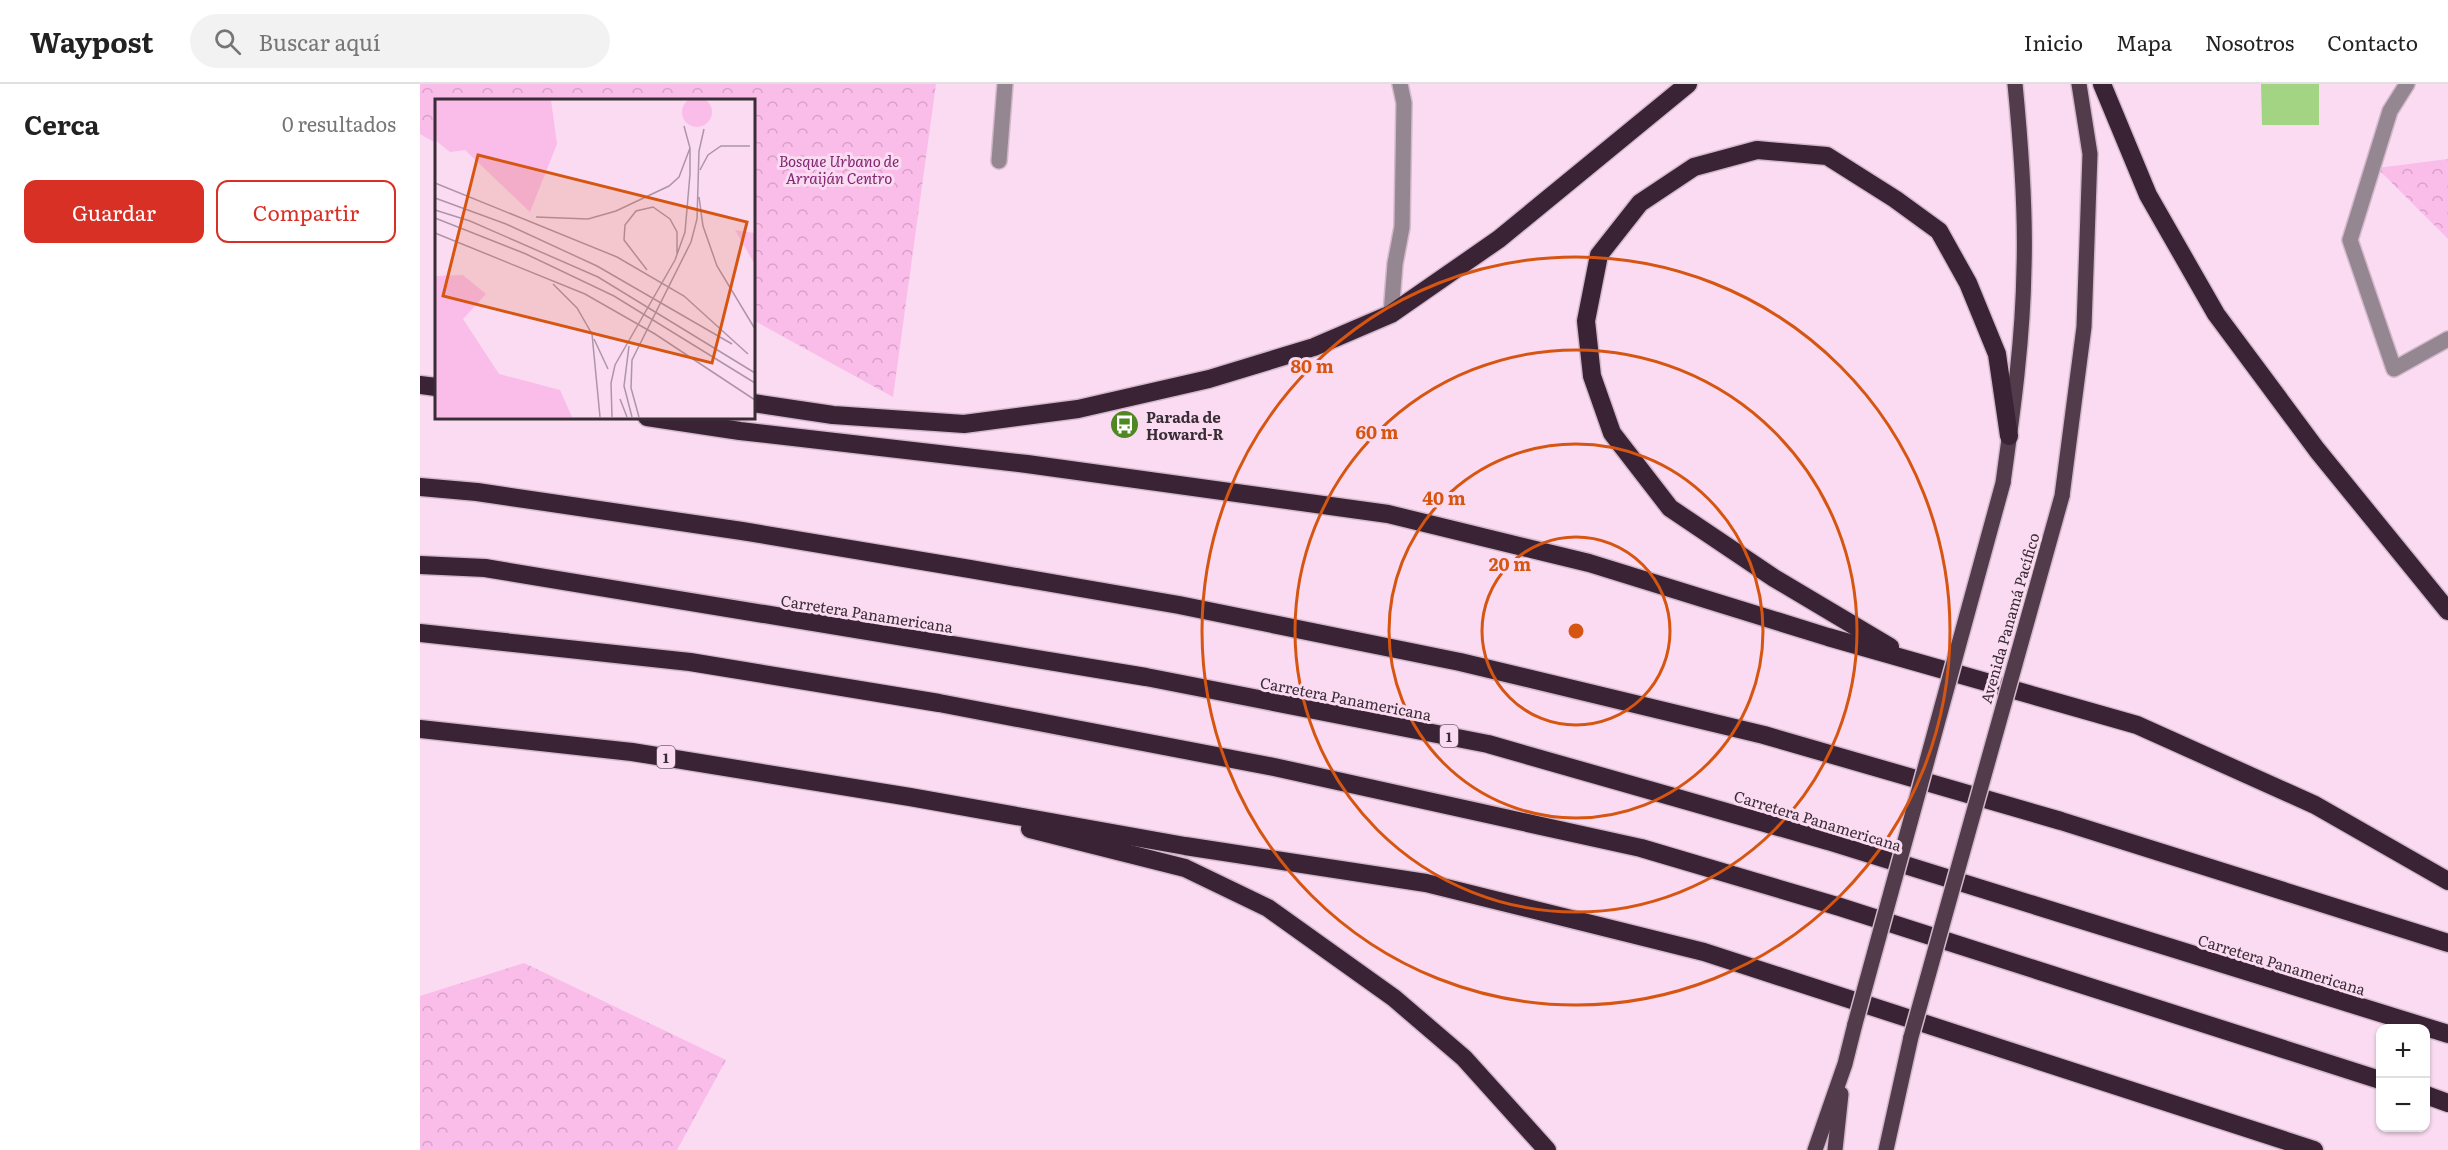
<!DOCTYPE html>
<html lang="es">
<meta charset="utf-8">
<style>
body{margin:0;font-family:Literata,serif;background:#f2f2f2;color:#222}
.controls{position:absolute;right:18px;bottom:18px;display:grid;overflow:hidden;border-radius:12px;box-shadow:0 2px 4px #0004}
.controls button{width:54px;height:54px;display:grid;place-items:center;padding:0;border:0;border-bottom:2px solid #e0e0e0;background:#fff;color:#222;font:30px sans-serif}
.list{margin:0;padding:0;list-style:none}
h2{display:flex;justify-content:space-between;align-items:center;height:78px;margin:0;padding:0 24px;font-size:26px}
h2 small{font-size:20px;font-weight:400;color:#767676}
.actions{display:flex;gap:12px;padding:18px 24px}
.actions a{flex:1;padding:14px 0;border:2px solid #d93025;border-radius:12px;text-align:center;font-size:21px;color:#d93025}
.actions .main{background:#d93025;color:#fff}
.icon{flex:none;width:33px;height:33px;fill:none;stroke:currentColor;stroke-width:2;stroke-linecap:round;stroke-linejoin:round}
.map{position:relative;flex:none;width:2028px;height:1066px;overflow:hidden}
header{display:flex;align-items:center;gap:36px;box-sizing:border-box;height:84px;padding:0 30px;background:#fff;border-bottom:2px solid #e0e0e0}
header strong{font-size:28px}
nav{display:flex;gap:33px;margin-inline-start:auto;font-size:21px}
.search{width:420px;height:54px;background:#f2f2f2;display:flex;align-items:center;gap:15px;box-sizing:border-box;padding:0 21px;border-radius:33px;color:#767676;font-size:22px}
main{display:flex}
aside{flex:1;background:#fff}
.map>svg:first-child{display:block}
.forest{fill:url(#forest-crowns)}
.building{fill:#a2d483}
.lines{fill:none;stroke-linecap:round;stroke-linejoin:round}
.minor-casing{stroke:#d3b8cb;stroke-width:18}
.major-casing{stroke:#d3b8cb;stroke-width:18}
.highway-casing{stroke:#d3b8cb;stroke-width:21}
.minor{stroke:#948791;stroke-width:15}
.major{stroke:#523c4c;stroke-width:15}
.highway{stroke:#3a2334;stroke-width:18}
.major-bridge-casing{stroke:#d3b8cb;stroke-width:18;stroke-linecap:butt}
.major-bridge{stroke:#523c4c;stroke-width:15}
.ring{fill:none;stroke:#d65510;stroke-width:3}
.labels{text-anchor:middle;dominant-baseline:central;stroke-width:6;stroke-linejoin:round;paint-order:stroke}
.shield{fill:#fadbf1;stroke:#73616d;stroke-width:1.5}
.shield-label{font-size:14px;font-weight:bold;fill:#392d35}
.park-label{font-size:15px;font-style:italic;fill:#812670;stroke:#fadbf1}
.poi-label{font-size:15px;font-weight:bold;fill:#392d35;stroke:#fadbf1;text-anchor:start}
.street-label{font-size:15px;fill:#392d35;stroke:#fadbf1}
.inset-road{fill:none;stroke:#ad95a6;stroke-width:1.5}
.view{fill:#d65510;fill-opacity:0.15;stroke:#d65510;stroke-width:3}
.inset-edge{fill:none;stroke:#392d35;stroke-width:3}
.centre{fill:#d65510;stroke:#fadbf1;stroke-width:3}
.ring-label{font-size:18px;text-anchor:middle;font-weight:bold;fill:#d65510;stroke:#fadbf1;stroke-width:6;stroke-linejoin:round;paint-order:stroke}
</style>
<header>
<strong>Waypost</strong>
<div class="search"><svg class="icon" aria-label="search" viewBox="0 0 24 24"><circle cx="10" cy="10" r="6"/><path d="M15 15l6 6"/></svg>Buscar aquí</div>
<nav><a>Inicio</a><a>Mapa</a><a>Nosotros</a><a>Contacto</a></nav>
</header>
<main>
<aside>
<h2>Cerca<small>0 resultados</small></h2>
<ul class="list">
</ul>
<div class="actions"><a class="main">Guardar</a><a>Compartir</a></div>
</aside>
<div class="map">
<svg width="2028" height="1066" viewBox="0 0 2028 1066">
<defs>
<pattern id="forest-crowns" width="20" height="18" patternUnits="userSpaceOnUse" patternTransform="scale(1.5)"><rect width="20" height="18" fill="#fabce9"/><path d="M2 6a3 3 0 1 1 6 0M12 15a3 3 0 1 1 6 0" fill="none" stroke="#d7a2c8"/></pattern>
</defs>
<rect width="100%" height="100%" fill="#fadbf1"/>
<g class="forest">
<polygon points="0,0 516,0 473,313 333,236 333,16 16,16 16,59 0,50"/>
<polygon points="2028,75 2028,155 1957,84"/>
<polygon points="104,879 306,976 257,1066 0,1066 0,912"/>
</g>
<polygon class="building" points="1841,0 1899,0 1899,41 1842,41"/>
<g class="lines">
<defs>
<g id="minor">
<polyline points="1987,0 1970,27 1930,156 1974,285 2028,255"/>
<polyline points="579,77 585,0"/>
<polyline points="971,230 975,180 982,143 984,19 980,0"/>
</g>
<g id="major">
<path d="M1583 399C1593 327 1603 256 1604 184 1606 123 1601 61 1595 0"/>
<polyline points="1642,412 1664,243 1670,70 1659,0"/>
<polyline points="1395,1066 1425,980 1435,940"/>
<polyline points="1415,1066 1421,1010"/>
<polyline points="1466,1066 1491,953"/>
</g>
<g id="highway">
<polyline points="1682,0 1728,111 1796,230 1897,366 2028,527"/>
<polyline points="0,301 16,303"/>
<polyline points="333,319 413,331 544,340 658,325 789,295 894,263 971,230 1079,155 1268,0"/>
<polyline points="227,333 320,347 607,380 968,430 1169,479 1408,553 1717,641 1895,721 2028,797"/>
<polyline points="0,403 57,408 322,447 550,485 759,521 1040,578 1344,651 1641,737 2028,859"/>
<polyline points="0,481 65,484 726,593 1068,660 1408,757 2028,950"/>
<polyline points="0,549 270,578 519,619 854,683 1221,764 1420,823 1960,996"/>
<polyline points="1470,563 1354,494 1250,424 1192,349 1172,292 1166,237 1179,171 1220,119 1274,83 1337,66 1407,72 1475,115 1519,147 1548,199 1577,270 1589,352"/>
<polyline points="0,645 212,668 490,713 765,762 1006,799 1284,868 1894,1066"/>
<polyline points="610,745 765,784 848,824 974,914 1044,974 1127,1066"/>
<polyline points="2006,1011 2028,1019"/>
</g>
</defs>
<use href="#minor" class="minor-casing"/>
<use href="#major" class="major-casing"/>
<use href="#highway" class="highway-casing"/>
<use href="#minor" class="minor"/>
<use href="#major" class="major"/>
<use href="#highway" class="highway"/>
<defs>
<g id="major-bridge">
<polyline points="1435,940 1583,399"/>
<polyline points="1491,953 1642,412"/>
</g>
</defs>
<use href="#major-bridge" class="major-bridge-casing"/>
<use href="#major-bridge" class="major-bridge"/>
</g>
<g class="ring">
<circle cx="1156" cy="547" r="94"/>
<circle cx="1156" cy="547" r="187"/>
<circle cx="1156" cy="547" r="281"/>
<circle cx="1156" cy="547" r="374"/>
</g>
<defs>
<symbol id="bus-disc" viewBox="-11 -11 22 22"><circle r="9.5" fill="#4f8722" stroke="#fadbf1"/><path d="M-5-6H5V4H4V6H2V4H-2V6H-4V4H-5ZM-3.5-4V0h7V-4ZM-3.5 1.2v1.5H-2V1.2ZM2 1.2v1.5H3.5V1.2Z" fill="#fff"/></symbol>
</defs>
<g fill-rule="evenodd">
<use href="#bus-disc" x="688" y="324" width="33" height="33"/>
</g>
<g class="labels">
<g class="shield">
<rect x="1020" y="641" width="18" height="22" rx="4.5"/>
<rect x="237" y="662" width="18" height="22" rx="4.5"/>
</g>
<g class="shield-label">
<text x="1029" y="652">1</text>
<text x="246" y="673">1</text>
</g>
<g class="park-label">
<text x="419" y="76">Bosque Urbano de<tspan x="419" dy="17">Arraiján Centro</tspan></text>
</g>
<g class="poi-label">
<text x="726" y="332">Parada de<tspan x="726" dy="17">Howard-R</tspan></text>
</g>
<g class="street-label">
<text transform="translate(447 529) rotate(9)">Carretera Panamericana</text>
<text transform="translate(1589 534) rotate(-74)">Avenida Panamá Pacífico</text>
<text transform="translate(926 614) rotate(11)">Carretera Panamericana</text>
<text transform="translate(1398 736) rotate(17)">Carretera Panamericana</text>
<text transform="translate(1862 880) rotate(17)">Carretera Panamericana</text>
</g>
</g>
<g transform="translate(15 15)">
<rect width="320" height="320" fill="#fadbf1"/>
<path d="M0 1H116L122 45 95 113 30 51 15 53 0 41ZM300 131 319 134V164ZM28 176 51 195 28 220 64 275 125 291 137 318H0V177Z" fill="#fabce9"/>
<path d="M247 13a15 15 0 1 1 30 0a15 15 0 1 1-30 0Z" fill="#fabce9"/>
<path class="inset-road" d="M265 71 273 56 286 47H315M0 84 182 158 249 197 313 255M264 98 268 127 282 167 320 230M0 99 71 125 162 167 297 245M0 111 35 122 163 178 320 274M101 118 153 120 181 112 234 87 244 78 255 49M0 119 91 155 179 197 320 284M0 134 150 195 220 235 320 301M212 171 189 141 190 126 201 112 218 108 235 120 242 133V155M118 185 142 209 157 235 165 318M159 240 173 270M194 247 189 287 197 318M185 300 192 318M177 318 176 284 180 266 240 161 250 133 255 75V49L249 27M204 318 196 289 197 261 256 143 262 120 264 52 269 30"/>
<path class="view" d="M43 56 312 123 277 264 8 197Z"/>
<rect width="320" height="320" class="inset-edge"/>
</g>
<circle cx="1156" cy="547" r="9" class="centre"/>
<g class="ring-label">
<text x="892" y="289">80 m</text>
<text x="957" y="355">60 m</text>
<text x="1024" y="421">40 m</text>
<text x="1090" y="487">20 m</text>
</g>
</svg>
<div class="controls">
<button>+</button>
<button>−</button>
</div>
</div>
</main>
